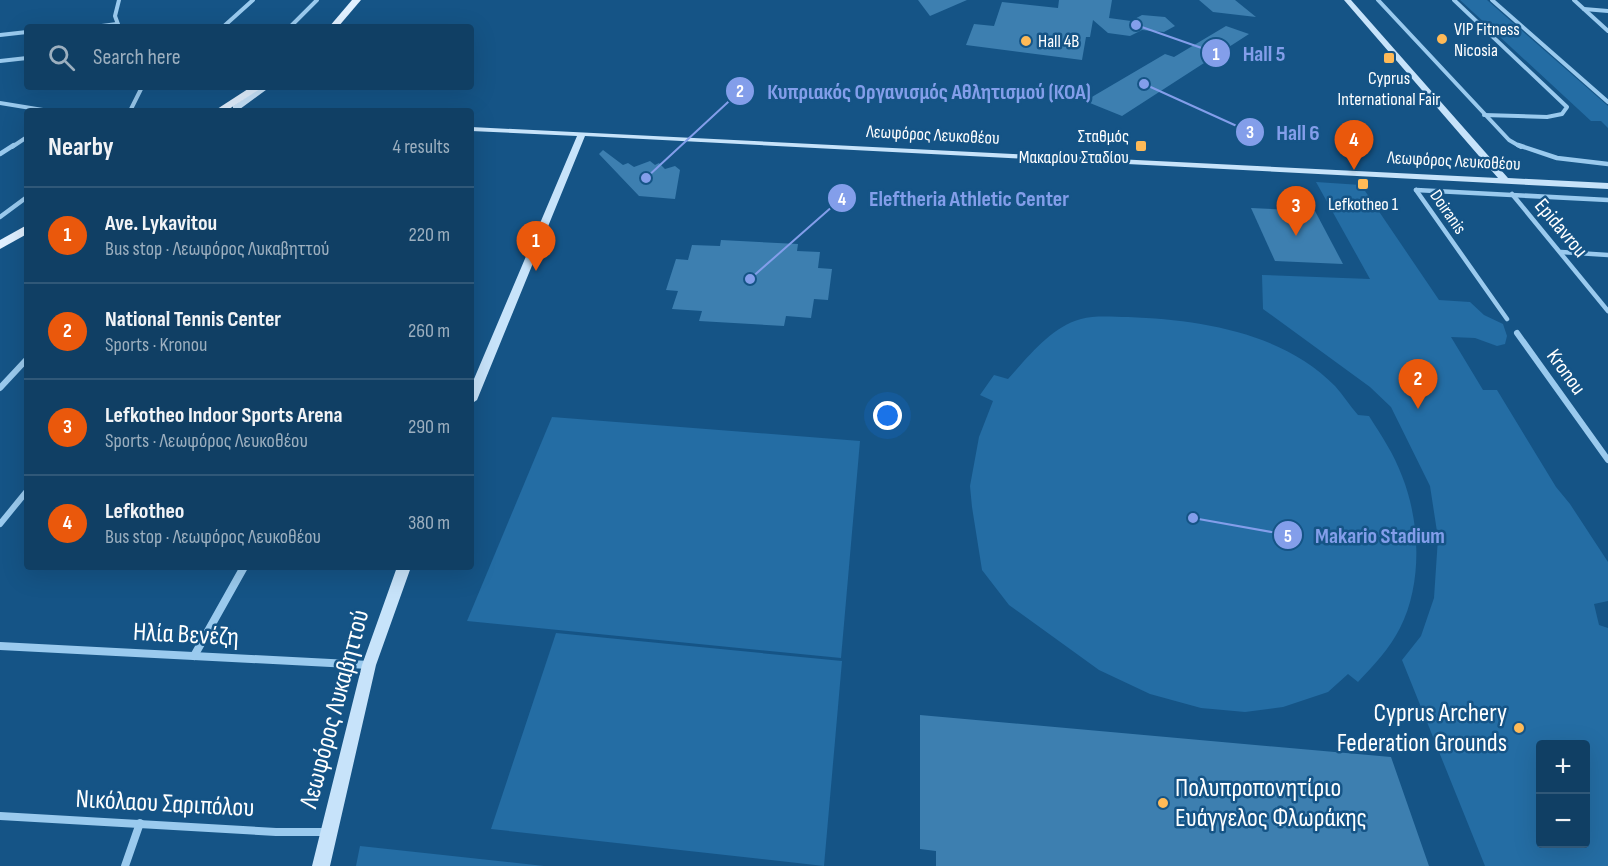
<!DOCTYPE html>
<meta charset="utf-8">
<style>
body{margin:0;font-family:"Sofia Sans Condensed",sans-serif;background:#19466a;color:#f1f3f6}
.controls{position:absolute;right:18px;bottom:18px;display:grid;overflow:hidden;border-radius:6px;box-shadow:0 6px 24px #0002}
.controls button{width:54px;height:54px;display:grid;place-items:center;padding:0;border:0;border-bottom:2px solid #305878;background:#103f64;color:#f1f3f6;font:30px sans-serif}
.you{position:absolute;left:888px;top:416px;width:21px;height:21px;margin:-15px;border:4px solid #fff;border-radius:50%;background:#1a73e8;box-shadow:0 0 0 9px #1a73e833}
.badge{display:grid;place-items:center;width:39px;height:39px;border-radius:50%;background:#ea580c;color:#fff;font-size:20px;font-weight:700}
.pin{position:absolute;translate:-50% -50px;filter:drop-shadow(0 2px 3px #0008)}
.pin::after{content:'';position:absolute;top:32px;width:21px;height:18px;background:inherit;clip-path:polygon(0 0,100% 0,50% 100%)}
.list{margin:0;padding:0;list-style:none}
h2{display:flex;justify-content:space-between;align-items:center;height:78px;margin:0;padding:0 24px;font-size:26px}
h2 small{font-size:20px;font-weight:400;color:#9cafbf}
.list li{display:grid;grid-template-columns:39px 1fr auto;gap:18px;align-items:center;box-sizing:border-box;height:96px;padding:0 24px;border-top:2px solid #305878}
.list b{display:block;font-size:22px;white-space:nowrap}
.list p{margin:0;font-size:20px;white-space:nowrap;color:#9cafbf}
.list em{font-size:20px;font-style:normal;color:#9cafbf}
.icon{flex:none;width:33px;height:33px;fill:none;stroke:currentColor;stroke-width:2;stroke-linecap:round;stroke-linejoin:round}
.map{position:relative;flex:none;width:1608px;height:866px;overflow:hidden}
.search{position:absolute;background:#103f64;box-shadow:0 6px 24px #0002;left:24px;top:24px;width:450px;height:66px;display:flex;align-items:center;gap:15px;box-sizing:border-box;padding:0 21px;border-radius:6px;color:#9cafbf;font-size:22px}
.panel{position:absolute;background:#103f64;box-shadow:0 6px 24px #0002;left:24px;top:108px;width:450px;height:462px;border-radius:6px}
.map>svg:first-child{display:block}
.green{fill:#246da4;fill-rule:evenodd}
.building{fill:#3d7fb0}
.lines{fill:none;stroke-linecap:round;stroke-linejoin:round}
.minor-far3{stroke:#9acaee;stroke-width:4}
.minor-far2{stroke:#9acaee;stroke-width:4.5}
.minor-far1{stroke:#9acaee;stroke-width:6}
.minor{stroke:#9acaee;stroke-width:8}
.secondary{fill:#c7e3fa;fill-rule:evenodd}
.primary{fill:#e1f0ff;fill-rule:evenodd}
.poi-dot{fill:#ffba57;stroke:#155486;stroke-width:2}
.labels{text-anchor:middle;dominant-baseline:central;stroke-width:5;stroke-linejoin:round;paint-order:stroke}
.far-poi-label{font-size:18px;fill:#fff;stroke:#155486;text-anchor:start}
.far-street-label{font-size:18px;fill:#fff;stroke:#155486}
.street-label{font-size:21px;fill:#fff;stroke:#155486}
.near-street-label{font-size:26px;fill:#fff;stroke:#155486}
.near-poi-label{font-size:26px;fill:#fff;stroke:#155486;text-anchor:end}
.leader{fill:none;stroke:#839eea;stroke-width:2}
.callout-dot{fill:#839eea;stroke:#155486;stroke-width:2}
.mark-label{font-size:18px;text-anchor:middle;font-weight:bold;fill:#fff}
.callout-label{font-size:22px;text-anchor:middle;font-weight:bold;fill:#839eea;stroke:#155486;stroke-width:5;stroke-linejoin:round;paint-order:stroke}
</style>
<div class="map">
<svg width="1608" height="866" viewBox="0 0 1608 866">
<rect width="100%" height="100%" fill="#155486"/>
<g class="green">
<polygon points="1460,0 1487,0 1608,106 1608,128 1601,121 1591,121"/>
<path d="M1316 182 1361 185 1439 300 1470 302 1484 315 1503 324 1507 336 1505 344 1497 346 1475 338 1451 337 1483 390H1497L1556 487 1570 504 1608 562V601L1594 604 1599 625 1608 628V866H1485L1402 660 1421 636 1434 598 1438 538 1430 486 1391 407 1370 387 1263 309 1262 275 1370 279ZM1540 744H1586V844H1540Z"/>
<path d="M1128 317C1200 320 1282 332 1335 386 1343 395 1350 406 1358 415L1369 416C1381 435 1394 454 1402 476 1420 521 1423 583 1400 628 1390 648 1374 665 1358 682L1348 674 1328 692 1283 707 1245 712 1201 708 1150 694 1099 670 1009 605 982 570 972 507 970 486 979 437 993 401 980 395 994 375 1008 379C1028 357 1051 327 1081 319 1095 315 1113 317 1128 317Z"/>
<polygon points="552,417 860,441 841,658 467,621"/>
<polygon points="556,633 842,661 824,866 491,829"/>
<polygon points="360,846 544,866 356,866"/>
</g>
<g class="building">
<polygon points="918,0 967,0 930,16"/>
<polygon points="1059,0 1112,0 1109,18 1131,21 1142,15 1165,17 1175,26 1164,32 1142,30 1130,36 1108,33 1093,20 1090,37 1086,37 1082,60 966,45 974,24 994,26 1002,2 1058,8"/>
<polygon points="1199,0 1235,0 1256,17 1213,12"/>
<polygon points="1226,26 1249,34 1122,116 1085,101 1165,54 1174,57"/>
<polygon points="603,150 623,165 628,163 634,167 650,161 655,165 659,163 665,169 675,166 680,170 675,199 639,196 599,154"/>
<polygon points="1251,208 1315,211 1343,264 1275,261"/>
<polygon points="721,240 798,244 797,251 820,252 818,268 832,269 828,300 814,299 811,318 786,316 784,326 699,321 702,311 672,309 678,291 666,290 676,259 688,260 692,245 720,246"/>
<polygon points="920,715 1391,757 1429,866 936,866 936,851 920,849"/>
</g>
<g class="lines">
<g class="minor-far3">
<polyline points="119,0 115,16 119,27"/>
<polyline points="1378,0 1509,140 1521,147"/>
<polyline points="1454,0 1567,107 1562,114 1547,117 1484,115"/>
<polyline points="1492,0 1608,102"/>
<polyline points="1574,0 1608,31"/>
<polyline points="1584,9 1608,11"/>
<polyline points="94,27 117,24"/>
<polyline points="223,27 253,0"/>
<polyline points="290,27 317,0"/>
<polyline points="0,35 27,32"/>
<polyline points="0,61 27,58"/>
<polyline points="0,103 49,111"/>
<polyline points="130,111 142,87"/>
<polyline points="12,147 27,137"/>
</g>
<g class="minor-far2">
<polyline points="1518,145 1557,158 1608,164"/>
<polyline points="0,154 14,145"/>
<polyline points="1416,190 1608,200"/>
<polyline points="1416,190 1507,319"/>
<polyline points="1512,194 1608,311"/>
<polyline points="0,217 27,197"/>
<polyline points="1561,252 1608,255"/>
</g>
<g class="minor-far1">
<polyline points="1517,333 1608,460"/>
<polyline points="0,388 27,359"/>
<polyline points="0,524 27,491"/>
</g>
<g class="minor">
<polyline points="0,646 369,665"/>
<polyline points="194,656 244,567"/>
<polyline points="0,816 276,832 326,832"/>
<polyline points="125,866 140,823"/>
</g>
<g class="secondary">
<polygon points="1344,0 1351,0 1508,178 1608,183 1608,189 585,136 477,400 471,404 471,386 577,136 471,131 471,127 1498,178"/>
<polygon points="261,87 270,87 240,109 241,111 233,111 233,106"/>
<polygon points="397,567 411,567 376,665 330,866 312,866 362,665"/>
</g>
<g class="primary">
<polygon points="352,0 361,0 338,27 329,27"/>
<polygon points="251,87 263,87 226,111 214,111"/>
<polygon points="27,225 27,234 0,249 0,240"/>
</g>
</g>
<g class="poi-dot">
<circle cx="1442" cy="39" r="6"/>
<circle cx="1026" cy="41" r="6"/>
<rect x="1383" y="52" width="12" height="12" rx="3"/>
<rect x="1135" y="140" width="12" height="12" rx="3"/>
<rect x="1357" y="178" width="12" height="12" rx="3"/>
<circle cx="1519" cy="728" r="6"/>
<circle cx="1163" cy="803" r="6"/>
</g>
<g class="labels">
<g class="far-poi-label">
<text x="1454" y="29">VIP Fitness<tspan x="1454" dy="21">Nicosia</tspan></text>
<text x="1038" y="41">Hall 4B</text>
<text x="1389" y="78" text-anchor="middle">Cyprus<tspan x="1389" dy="21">International Fair</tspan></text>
<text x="1129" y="136" text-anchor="end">Σταθμός<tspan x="1129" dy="21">Μακαρίου Σταδίου</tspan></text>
<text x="1363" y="204" text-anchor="middle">Lefkotheo 1</text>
</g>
<g class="far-street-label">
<text transform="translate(933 135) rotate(3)">Λεωφόρος Λευκοθέου</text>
<text transform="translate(1454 161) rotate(3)">Λεωφόρος Λευκοθέου</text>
<text transform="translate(1448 212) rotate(55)">Doiranis</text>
</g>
<g class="street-label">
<text transform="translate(1561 228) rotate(50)">Epidavrou</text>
<text transform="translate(1566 372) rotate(54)">Kronou</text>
</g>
<g class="near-street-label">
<text transform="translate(186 635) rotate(3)">Ηλία Βενέζη</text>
<text transform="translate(335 709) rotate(-75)">Λεωφόρος Λυκαβηττού</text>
<text transform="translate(165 804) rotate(3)">Νικόλαου Σαριπόλου</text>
</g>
<g class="near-poi-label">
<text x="1507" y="713">Cyprus Archery<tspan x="1507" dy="30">Federation Grounds</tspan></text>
<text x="1175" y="788" text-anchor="start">Πολυπροπονητίριο<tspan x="1175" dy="30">Ευάγγελος Φλωράκης</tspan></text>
</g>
</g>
<path class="leader" d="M1136 25L1216 53M646 178L740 91M1144 84L1250 132M750 279L842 198M1193 518L1288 535"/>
<g class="callout-dot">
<circle cx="1136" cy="25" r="6"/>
<circle cx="646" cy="178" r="6"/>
<circle cx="1144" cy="84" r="6"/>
<circle cx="750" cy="279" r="6"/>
<circle cx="1193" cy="518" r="6"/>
<circle cx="1216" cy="53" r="15"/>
<circle cx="740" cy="91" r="15"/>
<circle cx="1250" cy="132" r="15"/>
<circle cx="842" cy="198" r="15"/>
<circle cx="1288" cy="535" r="15"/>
</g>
<g class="mark-label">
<text x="1216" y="60">1</text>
<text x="740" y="97">2</text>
<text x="1250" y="138">3</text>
<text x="842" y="205">4</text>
<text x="1288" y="542">5</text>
</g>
<g class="callout-label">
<text x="1264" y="61">Hall 5</text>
<text x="929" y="99">Κυπριακός Οργανισμός Αθλητισμού (ΚΟΑ)</text>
<text x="1298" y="140">Hall 6</text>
<text x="969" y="206">Eleftheria Athletic Center</text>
<text x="1380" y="543">Makario Stadium</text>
</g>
</svg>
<div class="controls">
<button>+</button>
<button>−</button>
</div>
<div class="you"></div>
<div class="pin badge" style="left:536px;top:271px">1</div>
<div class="pin badge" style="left:1418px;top:409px">2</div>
<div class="pin badge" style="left:1296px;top:236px">3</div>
<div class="pin badge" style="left:1354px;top:170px">4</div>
<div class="search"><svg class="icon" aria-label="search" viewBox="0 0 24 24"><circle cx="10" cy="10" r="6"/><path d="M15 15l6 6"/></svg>Search here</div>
<section class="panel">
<h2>Nearby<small>4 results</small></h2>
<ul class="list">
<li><span class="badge">1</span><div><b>Ave. Lykavitou</b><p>Bus stop · Λεωφόρος Λυκαβηττού</p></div><em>220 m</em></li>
<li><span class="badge">2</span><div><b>National Tennis Center</b><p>Sports · Kronou</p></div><em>260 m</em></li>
<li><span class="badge">3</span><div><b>Lefkotheo Indoor Sports Arena</b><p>Sports · Λεωφόρος Λευκοθέου</p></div><em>290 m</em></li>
<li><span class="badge">4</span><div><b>Lefkotheo</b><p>Bus stop · Λεωφόρος Λευκοθέου</p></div><em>380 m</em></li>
</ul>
</section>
</div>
